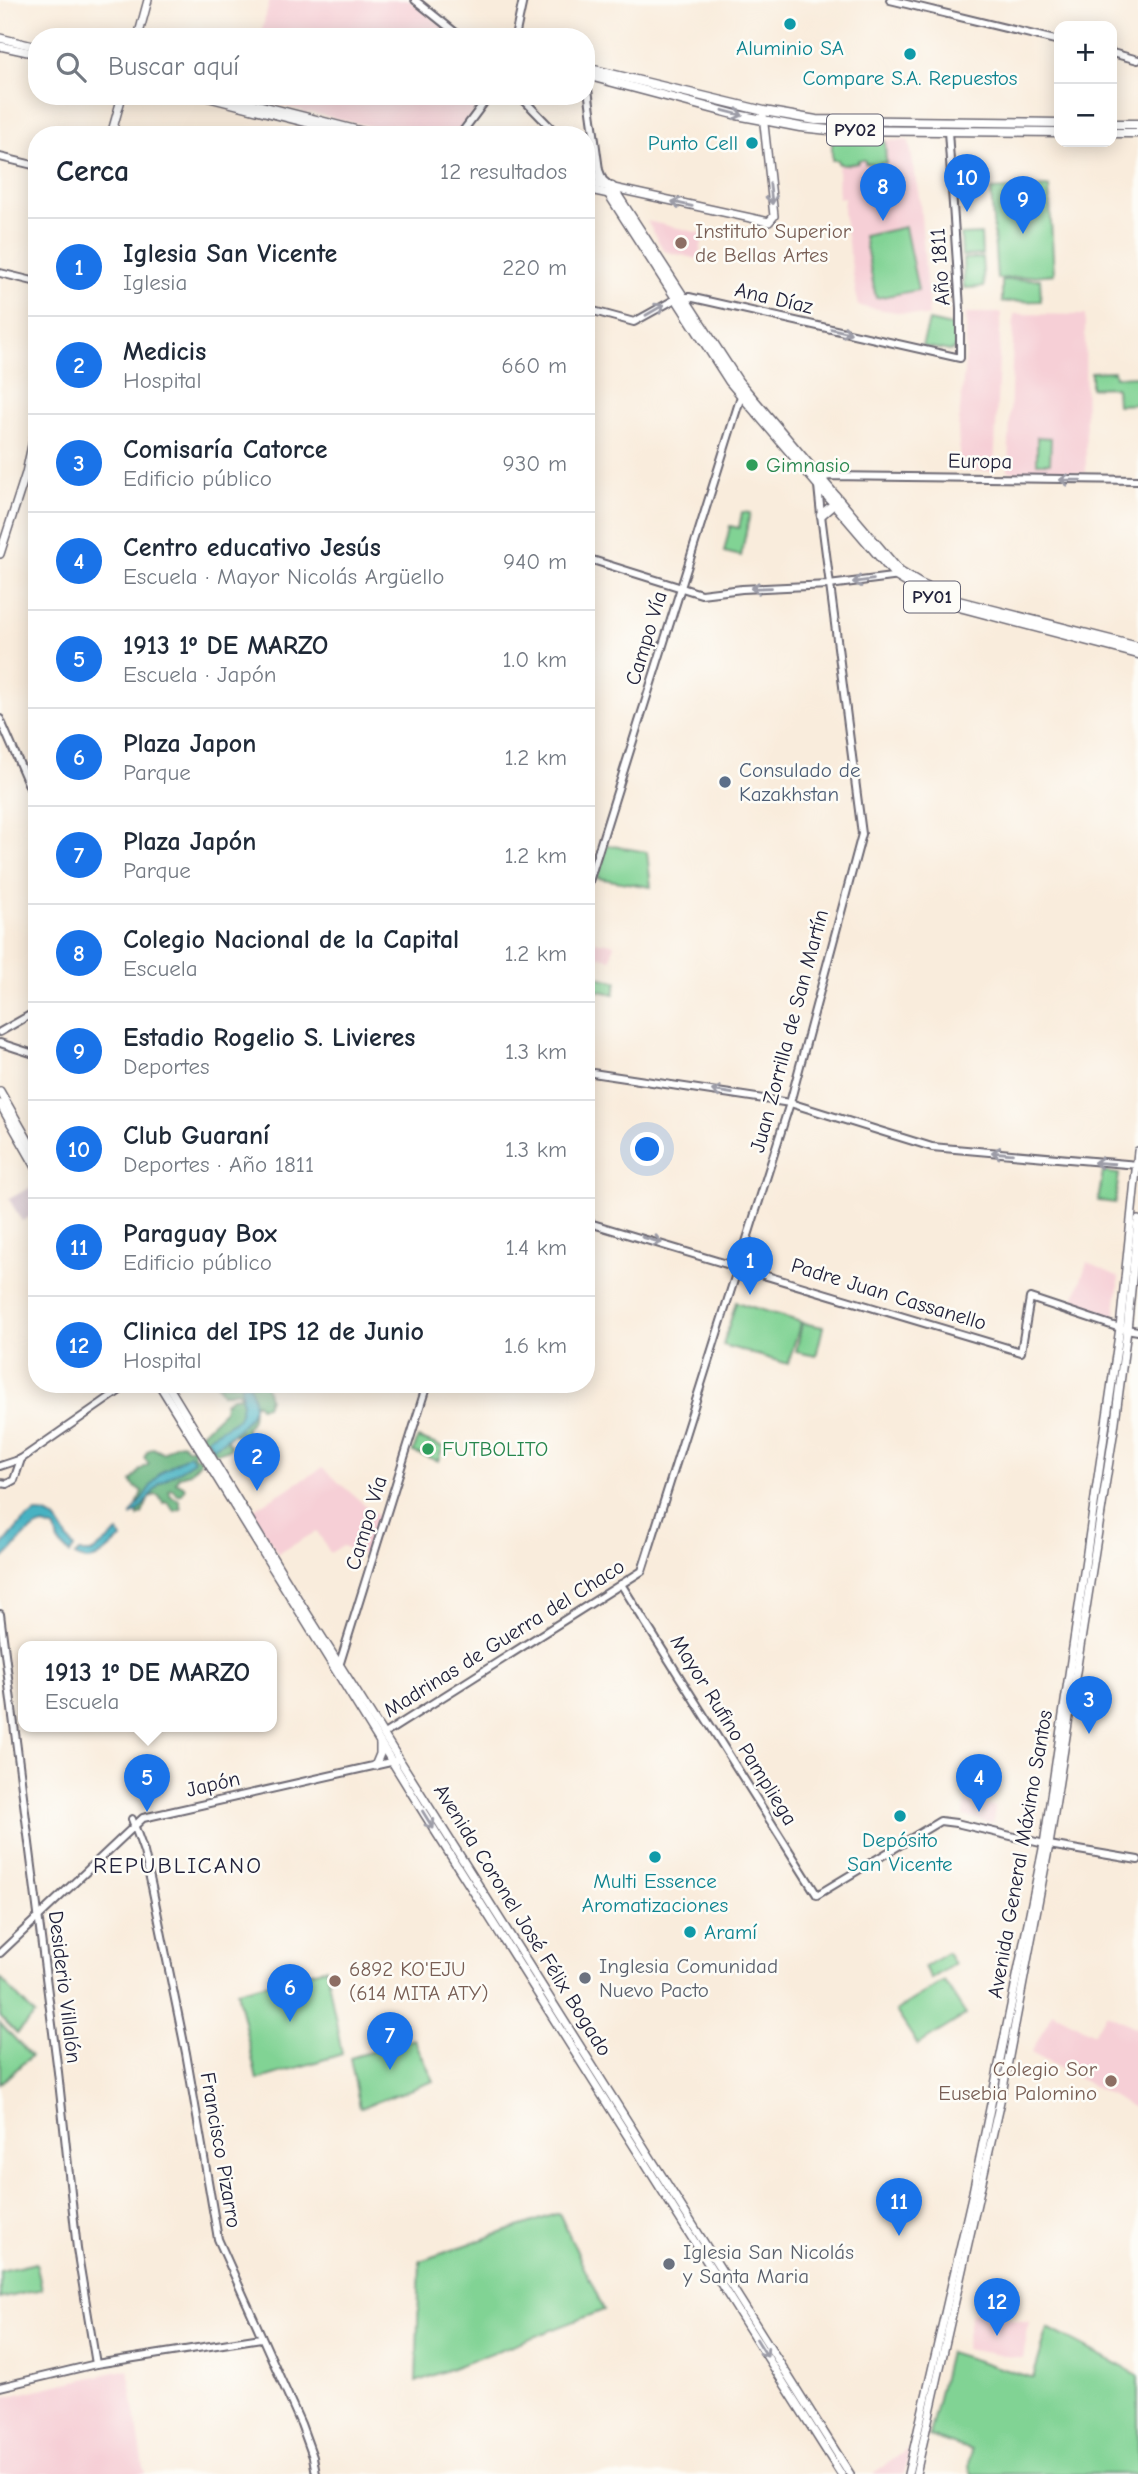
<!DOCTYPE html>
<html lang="es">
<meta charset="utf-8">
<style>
body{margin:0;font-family:"Comic Neue",sans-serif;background:#f6f6f7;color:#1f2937}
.controls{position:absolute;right:21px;top:21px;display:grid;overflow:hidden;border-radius:14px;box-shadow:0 4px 18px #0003}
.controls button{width:63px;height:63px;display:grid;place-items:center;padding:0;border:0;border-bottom:2px solid #e0e1e3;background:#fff;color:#1f2937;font:35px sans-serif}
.you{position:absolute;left:648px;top:1150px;width:24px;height:24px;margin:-18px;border:5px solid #fff;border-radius:50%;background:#1a73e8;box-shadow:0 0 0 10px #1a73e833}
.badge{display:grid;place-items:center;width:46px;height:46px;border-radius:50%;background:#1a73e8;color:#fff;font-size:23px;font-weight:700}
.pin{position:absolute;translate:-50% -58px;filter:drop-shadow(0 2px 4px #0008)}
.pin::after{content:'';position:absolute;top:37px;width:24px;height:21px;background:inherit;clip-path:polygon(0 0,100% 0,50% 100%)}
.popup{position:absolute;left:18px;top:1641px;width:259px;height:91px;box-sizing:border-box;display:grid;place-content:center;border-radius:14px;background:#fff;filter:drop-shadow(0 2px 5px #0005);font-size:23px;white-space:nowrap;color:#747a83}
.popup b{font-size:26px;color:#1f2937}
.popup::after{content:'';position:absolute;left:50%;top:100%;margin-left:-14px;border:14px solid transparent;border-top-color:#fff}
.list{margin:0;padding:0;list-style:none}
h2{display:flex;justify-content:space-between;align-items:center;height:91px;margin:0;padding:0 28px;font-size:30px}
h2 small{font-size:23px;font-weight:400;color:#747a83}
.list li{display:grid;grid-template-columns:46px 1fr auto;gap:21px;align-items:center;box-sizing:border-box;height:98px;padding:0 28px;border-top:2px solid #e0e1e3}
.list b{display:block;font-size:26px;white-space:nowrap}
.list p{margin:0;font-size:23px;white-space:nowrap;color:#747a83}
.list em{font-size:23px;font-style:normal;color:#747a83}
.icon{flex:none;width:38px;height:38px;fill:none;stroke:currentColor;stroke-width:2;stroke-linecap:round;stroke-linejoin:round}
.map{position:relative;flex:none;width:1138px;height:2474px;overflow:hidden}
.search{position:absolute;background:#fff;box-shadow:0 4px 18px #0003;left:28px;top:28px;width:567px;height:77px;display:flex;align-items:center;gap:18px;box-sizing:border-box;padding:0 24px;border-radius:28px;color:#747a83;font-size:26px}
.panel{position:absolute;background:#fff;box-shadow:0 4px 18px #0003;left:28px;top:126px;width:567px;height:1267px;border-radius:28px}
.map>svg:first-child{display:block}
.built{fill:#f6cfd6}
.industrial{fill:#d1bdc9}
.green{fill:#81d394;stroke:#527a68;stroke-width:2}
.forest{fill:#68b57e;stroke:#456c5c;stroke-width:2}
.water{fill:#46b2c2;stroke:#346a7e;stroke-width:2}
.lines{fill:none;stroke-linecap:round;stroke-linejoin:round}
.secondary-casing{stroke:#6d6973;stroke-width:10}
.primary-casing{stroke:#6d6973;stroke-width:10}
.highway-casing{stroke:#6d6973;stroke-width:11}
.secondary{stroke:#fff;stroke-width:6}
.primary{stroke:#fff;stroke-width:7}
.highway{stroke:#fff;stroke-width:8}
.oneway{stroke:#9c9ca7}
.culture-dot{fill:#0f9aa8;stroke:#fdfcf7;stroke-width:2.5}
.education-dot{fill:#8d6e63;stroke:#fdfcf7;stroke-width:2.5}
.leisure-dot{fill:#2e9e5b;stroke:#fdfcf7;stroke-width:2.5}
.service-dot{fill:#5c6f8a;stroke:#fdfcf7;stroke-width:2.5}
.worship-dot{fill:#6b7280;stroke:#fdfcf7;stroke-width:2.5}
.labels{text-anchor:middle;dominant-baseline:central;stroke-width:5;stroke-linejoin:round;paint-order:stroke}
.shield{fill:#fdfcf7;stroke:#646373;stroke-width:2}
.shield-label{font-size:19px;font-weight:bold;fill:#22223b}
.culture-label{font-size:21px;fill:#0d838f;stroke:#fdfcf7}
.education-label{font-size:21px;fill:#785e54;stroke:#fdfcf7;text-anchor:start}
.street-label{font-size:21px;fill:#22223b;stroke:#fdfcf7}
.leisure-label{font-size:21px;fill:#27864d;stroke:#fdfcf7;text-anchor:start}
.service-label{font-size:21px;fill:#4e5e75;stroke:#fdfcf7;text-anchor:start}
.worship-label{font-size:21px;fill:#5b616d;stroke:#fdfcf7;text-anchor:start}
.neighbourhood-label{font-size:23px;letter-spacing:2px;fill:#22223b;stroke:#fdfcf7}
</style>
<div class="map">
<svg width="1138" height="2474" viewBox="0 0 1138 2474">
<rect width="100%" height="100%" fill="#fdfcf7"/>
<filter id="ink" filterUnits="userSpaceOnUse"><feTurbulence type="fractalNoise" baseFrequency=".0143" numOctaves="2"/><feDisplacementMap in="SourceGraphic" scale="14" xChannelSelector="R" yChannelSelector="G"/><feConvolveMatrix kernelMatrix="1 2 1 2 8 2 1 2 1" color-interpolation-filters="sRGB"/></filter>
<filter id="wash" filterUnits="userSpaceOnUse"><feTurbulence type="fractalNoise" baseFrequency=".00686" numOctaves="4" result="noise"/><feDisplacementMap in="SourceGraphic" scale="28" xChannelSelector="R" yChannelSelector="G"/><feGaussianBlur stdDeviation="1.57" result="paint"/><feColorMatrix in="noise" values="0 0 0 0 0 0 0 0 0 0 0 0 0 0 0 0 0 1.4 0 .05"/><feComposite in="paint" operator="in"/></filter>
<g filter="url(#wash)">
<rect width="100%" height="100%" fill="#f9ecdc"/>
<g class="built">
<polygon points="270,0 409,0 456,37 260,37"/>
<polygon points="486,96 456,135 408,135 308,112 306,114 303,113 304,111 243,97"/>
<polygon points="839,139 909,141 920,202 929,317 858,306 843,211 844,198 838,198"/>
<polygon points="647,221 704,234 698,259 664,251"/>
<polygon points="966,313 1001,313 994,471 960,471 958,429 966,352"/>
<polygon points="1014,314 1085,315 1086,473 1010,472 1008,470"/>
<polygon points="586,940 614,944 611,959 599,956 596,965 586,963"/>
<polygon points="1087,1262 1119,1277 1114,1321 1072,1306"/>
<polygon points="322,1468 380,1518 368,1557 342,1546 330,1553 317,1531 278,1554 251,1511"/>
<polygon points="966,1801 995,1807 993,1823 963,1816"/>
<polygon points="1053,2012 1094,2034 1106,2013 1138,2029 1138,2110 1031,2053"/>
<polygon points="971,2312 1029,2322 1023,2359 965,2349"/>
<polygon points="128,2369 145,2474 0,2474 0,2398"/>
<polygon points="910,2448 904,2474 872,2474"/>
</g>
<polygon class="industrial" points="37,1184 37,1213 22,1221 9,1199"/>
<g class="green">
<polygon points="832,139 885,141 886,163 880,163 880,165 865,163 865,160 858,160 858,163 844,165 838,163 838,160 832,160"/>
<polygon points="1049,187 1054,274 997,279 991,190"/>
<polygon points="905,227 918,290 876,298 864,236"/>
<polygon points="981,234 982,255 962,256 961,235"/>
<polygon points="982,258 984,287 964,288 963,259"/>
<polygon points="1040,279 1041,301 1002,302 1002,280"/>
<polygon points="929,321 956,327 956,348 950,351 922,346"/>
<polygon points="1114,371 1115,377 1138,376 1138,404 1117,405 1116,387 1091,388 1091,372"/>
<polygon points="1037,437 1051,438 1050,463 1037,463"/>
<polygon points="742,512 750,513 741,556 724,552 730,526 739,528"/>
<polygon points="607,845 647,852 651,887 597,878"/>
<polygon points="594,976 617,982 614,994 591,989"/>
<polygon points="1103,1172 1119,1174 1115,1203 1098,1201"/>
<polygon points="736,1302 801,1322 788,1364 723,1345"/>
<polygon points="802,1323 823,1327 816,1356 796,1352"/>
<polygon points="418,1438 443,1447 438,1461 413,1452"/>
<polygon points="947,1953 954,1964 931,1979 924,1967"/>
<polygon points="326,1968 342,2054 257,2080 237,1991"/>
<polygon points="1,1979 35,2015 17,2033 0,2016"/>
<polygon points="944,1981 966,2015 918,2045 896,2011"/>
<polygon points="0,2023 31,2056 0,2084"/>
<polygon points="414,2039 434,2081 360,2108 350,2058"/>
<polygon points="559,2213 604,2310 416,2382 420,2261"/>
<polygon points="36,2263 42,2289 0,2299 0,2271"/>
<polygon points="1048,2328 1138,2375 1138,2474 972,2474 969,2466 971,2450 929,2436 949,2352 1033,2378"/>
</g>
<g class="forest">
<path d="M217 1384H265L269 1398 266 1406 260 1407 257 1403 253 1405C252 1415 254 1420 246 1428V1435L243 1436 240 1432 237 1435 232 1434 227 1441 231 1446 230 1449 217 1453 211 1450 210 1444 200 1434 224 1411 225 1403 232 1397 241 1396 237 1391 222 1394Z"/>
<polygon points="182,1443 188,1449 194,1446 194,1456 200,1458 200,1462 190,1473 179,1476 176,1482 185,1487 182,1494 178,1495 173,1489 169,1490 171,1496 179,1500 181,1509 175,1511 167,1502 163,1503 159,1496 155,1495 149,1498 142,1514 138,1516 137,1505 142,1491 135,1487 131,1482 140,1470 149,1464 144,1458 147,1452 153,1448 163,1453 176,1444"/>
</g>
<g class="water">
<path d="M241 1384H248C267 1413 233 1434 213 1448L207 1438 238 1419 242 1405Z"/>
<polygon points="190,1454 194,1461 160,1483 138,1512 130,1516 160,1473"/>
<path d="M36 1513C59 1511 62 1534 74 1548L70 1554 58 1542 55 1529 44 1525C20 1531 18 1550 0 1561V1548L23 1521Z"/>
<path d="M118 1532 121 1539C106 1550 95 1568 75 1556L79 1552H93Z"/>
</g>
</g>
<g filter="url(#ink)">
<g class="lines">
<defs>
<g id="secondary">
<polyline points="415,0 461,37"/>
<polyline points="890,0 1059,41"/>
<polyline points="515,37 523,0"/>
<polyline points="1112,53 1138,60"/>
<polyline points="589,73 587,82 599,170 603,180 610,186"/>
<polyline points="520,96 558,135"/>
<polyline points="460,135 489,96"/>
<polyline points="0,157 37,166"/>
<polyline points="586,164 600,181"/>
<polyline points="0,273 37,282"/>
<polyline points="586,309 634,322 679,297 689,297 960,358 960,308 948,131"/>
<polyline points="586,558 701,594 742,589 829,585 900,576"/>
<polyline points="0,719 37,804"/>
<polyline points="586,891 741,396"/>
<polyline points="0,1032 37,1011"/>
<polyline points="0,1043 37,1055"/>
<polyline points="586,1072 790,1103 932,1147 1138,1165"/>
<polyline points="586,1222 1021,1352 1030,1298 1120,1328 1138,1331"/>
<polyline points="0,1466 21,1459 129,1384"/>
<polyline points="0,1483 7,1484 14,1480 21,1459"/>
<polyline points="621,1584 817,1895 940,1821 956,1823 1049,1845 1138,1860"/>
<polyline points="0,1614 58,2072 77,2249 96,2364"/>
<polyline points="339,1666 427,1384"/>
<polyline points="384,1734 642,1571 790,1103 862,834 821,515 818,486 821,479 829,476 1138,480"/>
<polyline points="132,1819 144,1852 152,1887 186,2053 218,2239 301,2424 313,2457 316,2474"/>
<polyline points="0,1953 143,1818 395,1761"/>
<polyline points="0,2387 96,2364 261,2338"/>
</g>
<g id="primary">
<polyline points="138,37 148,0"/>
<polyline points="0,38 37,47"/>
<polyline points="0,46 37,54"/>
<polyline points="202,96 355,135"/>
<polyline points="224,96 377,135"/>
<polyline points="111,135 122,96"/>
<polyline points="586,182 769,222 774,216 763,115"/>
<polyline points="586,189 609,194"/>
<polyline points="0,554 26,473 37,422"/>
<polyline points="0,1091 37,1156"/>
<polyline points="0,1104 37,1169"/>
<polyline points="159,1384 425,1815 841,2474"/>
<polyline points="167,1384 298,1599 850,2474"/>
<polyline points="375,1766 380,1754 380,1743"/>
<polyline points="908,2474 973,2192 1044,1844 1120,1328 1138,1151"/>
<polyline points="916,2474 1003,2088 1049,1845 1114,1429 1127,1330 1138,1220"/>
</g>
<g id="highway">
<polyline points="460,35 463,37"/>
<polyline points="586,68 764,111 816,120 1059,123"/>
<polyline points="586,75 737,115 800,127 829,130 1059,132"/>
<polyline points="1112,124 1138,124"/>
<polyline points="1112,133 1138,133"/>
<polyline points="612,187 738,381 900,572 920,584 958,601 1138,647"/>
<polyline points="609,194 730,382 896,576 926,594 963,608 1138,654"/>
<polyline points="821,515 834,504"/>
</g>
</defs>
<use href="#secondary" class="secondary-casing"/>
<use href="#primary" class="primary-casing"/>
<use href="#highway" class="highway-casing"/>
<use href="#secondary" class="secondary"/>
<use href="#primary" class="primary"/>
<use href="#highway" class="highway"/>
</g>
<defs><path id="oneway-shaft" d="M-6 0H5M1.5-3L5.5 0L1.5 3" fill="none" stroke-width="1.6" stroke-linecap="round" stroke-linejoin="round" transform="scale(1.75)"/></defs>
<g class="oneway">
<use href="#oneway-shaft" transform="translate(733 113) rotate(15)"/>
<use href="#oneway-shaft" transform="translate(771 194) rotate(83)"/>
<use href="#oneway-shaft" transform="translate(682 204) rotate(-167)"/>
<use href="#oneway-shaft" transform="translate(655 310) rotate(-30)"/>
<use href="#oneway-shaft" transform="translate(841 331) rotate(13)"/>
<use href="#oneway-shaft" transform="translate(1070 480) rotate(-179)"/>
<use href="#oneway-shaft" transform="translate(863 581) rotate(173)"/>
<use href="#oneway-shaft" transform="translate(761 588) rotate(178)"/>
<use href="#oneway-shaft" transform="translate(722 1092) rotate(-171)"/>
<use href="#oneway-shaft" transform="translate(1002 1153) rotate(-175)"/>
<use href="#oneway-shaft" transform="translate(1104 1163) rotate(-176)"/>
<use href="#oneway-shaft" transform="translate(652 1240) rotate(16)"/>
<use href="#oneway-shaft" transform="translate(428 1820) rotate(58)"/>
<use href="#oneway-shaft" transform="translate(762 2348) rotate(58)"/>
</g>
</g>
<g class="culture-dot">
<circle cx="790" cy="24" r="7"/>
<circle cx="910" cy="54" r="7"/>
<circle cx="752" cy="143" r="7"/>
<circle cx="900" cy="1816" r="7"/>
<circle cx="655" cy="1857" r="7"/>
<circle cx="690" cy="1932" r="7"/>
</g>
<g class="education-dot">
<circle cx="681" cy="243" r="7"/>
<circle cx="335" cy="1981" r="7"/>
<circle cx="1111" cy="2081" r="7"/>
</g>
<g class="leisure-dot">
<circle cx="752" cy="465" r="7"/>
<circle cx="428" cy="1449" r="7"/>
</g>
<circle class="service-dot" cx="725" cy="782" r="7"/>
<g class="worship-dot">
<circle cx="585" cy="1978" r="7"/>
<circle cx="669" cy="2264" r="7"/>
</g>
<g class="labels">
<g class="shield">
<rect x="827" y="114.5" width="56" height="31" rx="5"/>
<rect x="904" y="581.5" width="56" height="31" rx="5"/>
</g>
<g class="shield-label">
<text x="855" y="130">PY02</text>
<text x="932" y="597">PY01</text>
</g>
<g class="culture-label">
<text x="790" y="48">Aluminio SA</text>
<text x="910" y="78">Compare S.A. Repuestos</text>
<text x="738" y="143" text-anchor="end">Punto Cell</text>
<text x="900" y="1840">Depósito<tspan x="900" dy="24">San Vicente</tspan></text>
<text x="655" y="1881">Multi Essence<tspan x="655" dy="24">Aromatizaciones</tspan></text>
<text x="704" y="1932" text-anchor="start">Aramí</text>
</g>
<g class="education-label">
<text x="695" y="231">Instituto Superior<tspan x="695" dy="24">de Bellas Artes</tspan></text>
<text x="349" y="1969">6892 KO'EJU<tspan x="349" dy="24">(614 MITA ATY)</tspan></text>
<text x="1097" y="2069" text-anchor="end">Colegio Sor<tspan x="1097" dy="24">Eusebia Palomino</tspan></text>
</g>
<g class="street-label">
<text transform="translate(940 267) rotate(-94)">Año 1811</text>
<text transform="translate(774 298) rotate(13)">Ana Díaz</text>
<text transform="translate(980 461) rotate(1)">Europa</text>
<text transform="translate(646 638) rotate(-73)">Campo Vía</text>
<text transform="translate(789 1031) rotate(-75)">Juan Zorrilla de San Martín</text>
<text transform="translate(889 1294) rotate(17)">Padre Juan Cassanello</text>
<text transform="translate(366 1523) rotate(-73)">Campo Vía</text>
<text transform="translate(504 1638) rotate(-32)">Madrinas de Guerra del Chaco</text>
<text transform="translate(734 1730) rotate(58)">Mayor Rufino Pampliega</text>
<text transform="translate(213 1784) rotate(-13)">Japón</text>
<text transform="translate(1020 1854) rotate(-80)">Avenida General Máximo Santos</text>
<text transform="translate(523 1920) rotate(58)">Avenida Coronel José Félix Bogado</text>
<text transform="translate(65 1987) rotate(83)">Desiderio Villalón</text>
<text transform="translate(221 2150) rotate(80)">Francisco Pizarro</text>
</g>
<g class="leisure-label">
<text x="766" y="465">Gimnasio</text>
<text x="442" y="1449">FUTBOLITO</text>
</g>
<g class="service-label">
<text x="739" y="770">Consulado de<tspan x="739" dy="24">Kazakhstan</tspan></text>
</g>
<g class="worship-label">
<text x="599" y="1966">Inglesia Comunidad<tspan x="599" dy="24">Nuevo Pacto</tspan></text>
<text x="683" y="2252">Iglesia San Nicolás<tspan x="683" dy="24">y Santa Maria</tspan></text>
</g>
<g class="neighbourhood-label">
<text x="178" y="1865">REPUBLICANO</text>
</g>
</g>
</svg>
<div class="controls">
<button>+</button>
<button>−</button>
</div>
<div class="you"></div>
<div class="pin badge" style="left:750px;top:1295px">1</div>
<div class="pin badge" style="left:257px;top:1491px">2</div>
<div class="pin badge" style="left:1089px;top:1734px">3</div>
<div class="pin badge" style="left:979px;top:1812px">4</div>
<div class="pin badge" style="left:147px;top:1812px">5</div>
<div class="popup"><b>1913 1º DE MARZO</b>Escuela</div>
<div class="pin badge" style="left:290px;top:2022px">6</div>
<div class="pin badge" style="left:390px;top:2070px">7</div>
<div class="pin badge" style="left:883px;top:221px">8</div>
<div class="pin badge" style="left:1023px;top:234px">9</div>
<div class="pin badge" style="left:967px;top:212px">10</div>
<div class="pin badge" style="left:899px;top:2236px">11</div>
<div class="pin badge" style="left:997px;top:2336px">12</div>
<div class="search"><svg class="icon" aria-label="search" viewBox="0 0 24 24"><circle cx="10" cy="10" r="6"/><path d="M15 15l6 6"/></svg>Buscar aquí</div>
<section class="panel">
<h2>Cerca<small>12 resultados</small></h2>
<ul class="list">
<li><span class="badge">1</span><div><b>Iglesia San Vicente</b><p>Iglesia</p></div><em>220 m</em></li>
<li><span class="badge">2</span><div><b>Medicis</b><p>Hospital</p></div><em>660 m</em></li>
<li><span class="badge">3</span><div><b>Comisaría Catorce</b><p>Edificio público</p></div><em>930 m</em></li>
<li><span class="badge">4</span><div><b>Centro educativo Jesús</b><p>Escuela · Mayor Nicolás Argüello</p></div><em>940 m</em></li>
<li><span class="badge">5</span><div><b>1913 1º DE MARZO</b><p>Escuela · Japón</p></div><em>1.0 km</em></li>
<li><span class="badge">6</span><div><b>Plaza Japon</b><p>Parque</p></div><em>1.2 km</em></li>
<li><span class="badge">7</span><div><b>Plaza Japón</b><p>Parque</p></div><em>1.2 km</em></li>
<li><span class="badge">8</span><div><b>Colegio Nacional de la Capital</b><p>Escuela</p></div><em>1.2 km</em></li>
<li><span class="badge">9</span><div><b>Estadio Rogelio S. Livieres</b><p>Deportes</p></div><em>1.3 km</em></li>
<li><span class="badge">10</span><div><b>Club Guaraní</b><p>Deportes · Año 1811</p></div><em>1.3 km</em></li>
<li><span class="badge">11</span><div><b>Paraguay Box</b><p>Edificio público</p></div><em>1.4 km</em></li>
<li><span class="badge">12</span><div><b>Clinica del IPS 12 de Junio</b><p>Hospital</p></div><em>1.6 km</em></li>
</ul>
</section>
</div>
